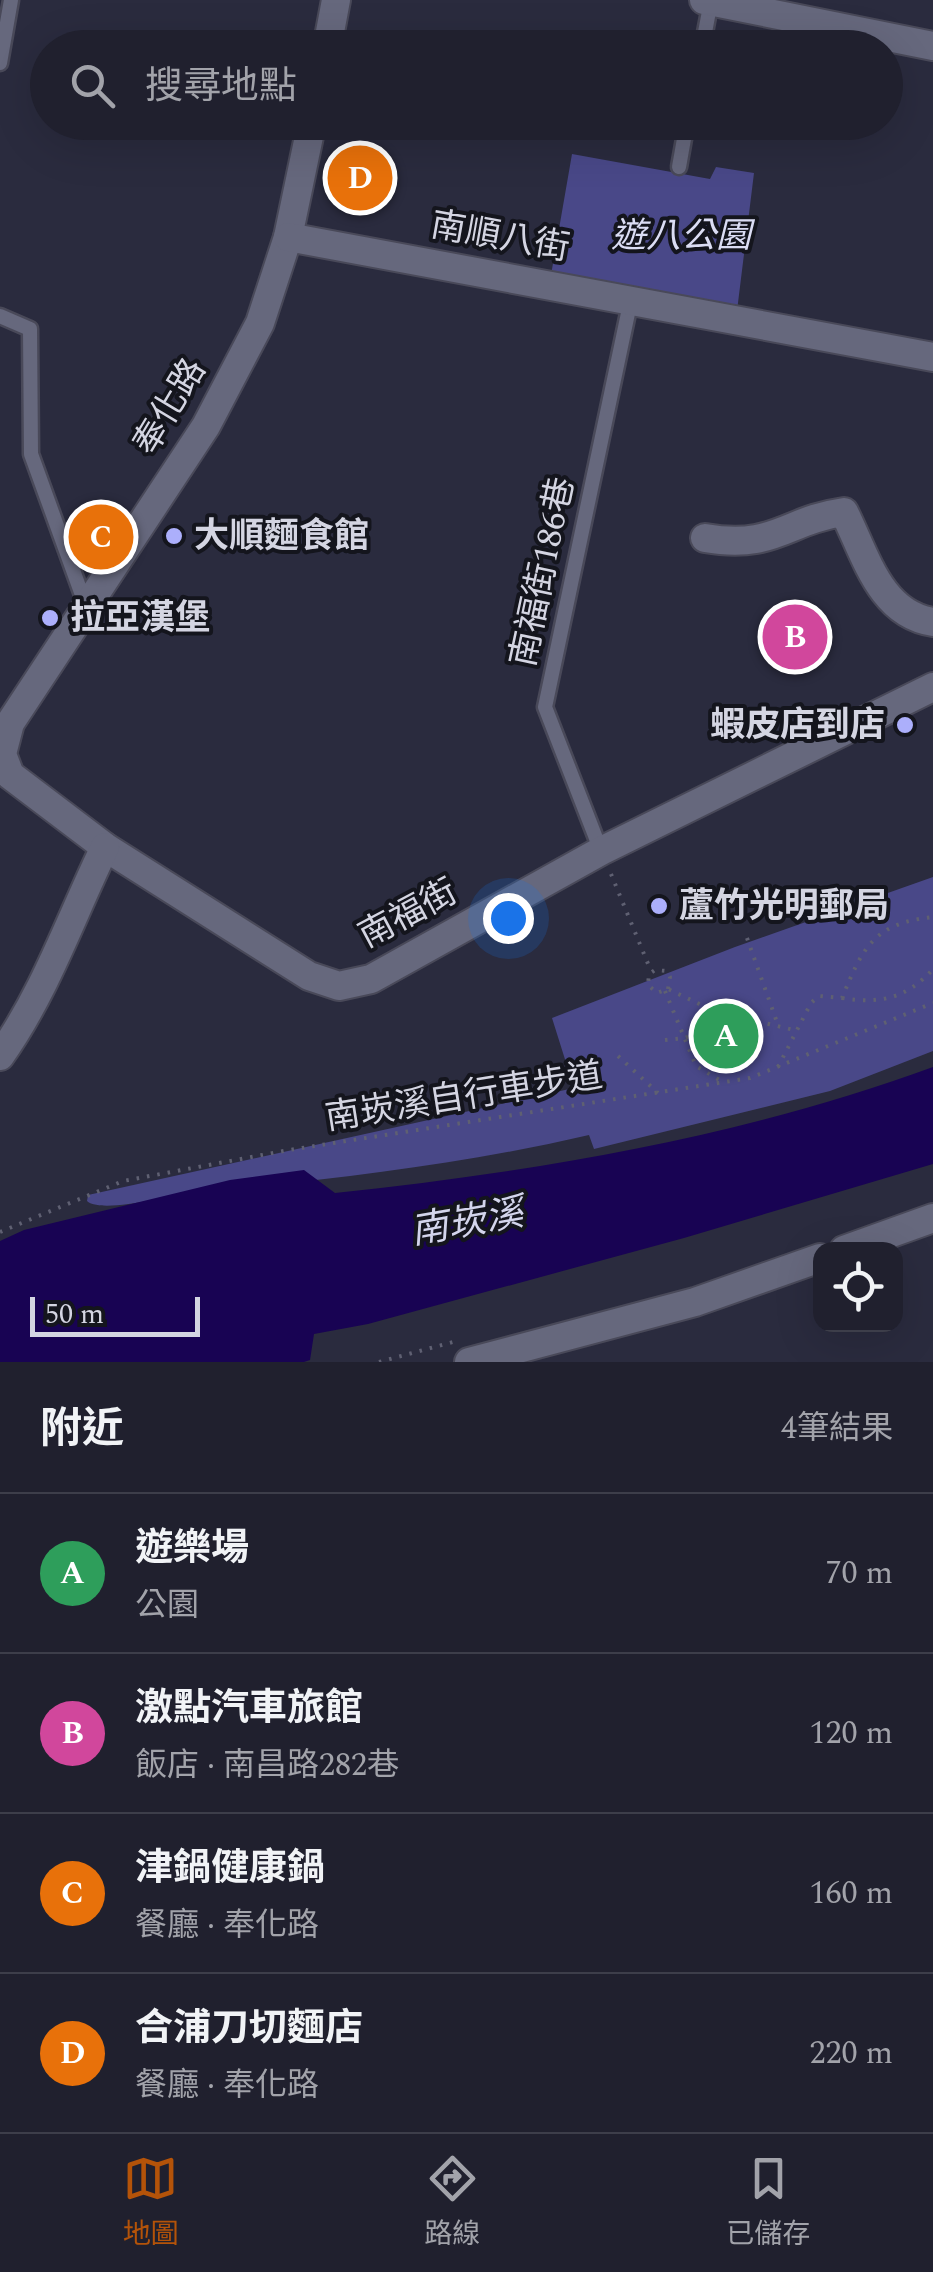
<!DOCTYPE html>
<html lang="zh-TW">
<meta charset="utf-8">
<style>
body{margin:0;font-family:Spectral,"Noto Sans TC",serif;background:#2d2d3a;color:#f1f3f6}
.controls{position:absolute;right:30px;bottom:30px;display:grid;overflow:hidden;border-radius:20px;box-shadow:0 10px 40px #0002}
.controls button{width:90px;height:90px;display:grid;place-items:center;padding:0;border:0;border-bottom:2px solid #3d3e4a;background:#20202e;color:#f1f3f6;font:50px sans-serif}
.scale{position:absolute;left:30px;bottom:25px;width:170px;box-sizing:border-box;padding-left:10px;border:5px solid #d4d5e2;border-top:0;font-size:28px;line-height:35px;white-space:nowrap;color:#d4d5e2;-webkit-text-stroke:8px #14151d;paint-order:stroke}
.you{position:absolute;left:508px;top:918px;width:35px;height:35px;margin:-25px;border:8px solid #fff;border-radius:50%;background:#1a73e8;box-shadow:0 0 0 15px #1a73e833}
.badge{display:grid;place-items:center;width:65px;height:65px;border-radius:50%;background:#b45309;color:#fff;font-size:32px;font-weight:700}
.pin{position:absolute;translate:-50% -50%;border:5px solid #fff;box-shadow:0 2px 10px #0006}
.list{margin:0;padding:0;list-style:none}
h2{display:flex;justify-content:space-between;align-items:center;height:130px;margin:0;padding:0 40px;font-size:42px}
h2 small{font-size:32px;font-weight:400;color:#a2a3aa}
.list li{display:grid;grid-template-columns:65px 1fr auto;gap:30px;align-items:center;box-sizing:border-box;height:160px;padding:0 40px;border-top:2px solid #3d3e4a}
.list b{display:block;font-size:38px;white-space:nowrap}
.list p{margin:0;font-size:32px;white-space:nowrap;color:#a2a3aa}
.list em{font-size:32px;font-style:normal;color:#a2a3aa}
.icon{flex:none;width:55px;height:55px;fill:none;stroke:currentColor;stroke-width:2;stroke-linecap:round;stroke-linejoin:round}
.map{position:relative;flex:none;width:933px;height:1362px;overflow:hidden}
.search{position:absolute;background:#20202e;box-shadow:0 10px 40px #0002;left:30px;right:30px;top:30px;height:110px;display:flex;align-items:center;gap:25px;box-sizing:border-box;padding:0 35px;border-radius:55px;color:#a2a3aa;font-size:38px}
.sheet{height:770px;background:#20202e}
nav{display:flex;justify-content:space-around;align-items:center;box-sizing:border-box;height:140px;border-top:2px solid #3d3e4a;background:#20202e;font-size:28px;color:#a2a3aa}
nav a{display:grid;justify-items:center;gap:5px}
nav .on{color:#b45309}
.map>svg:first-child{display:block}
.green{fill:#494888}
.water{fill:#180353}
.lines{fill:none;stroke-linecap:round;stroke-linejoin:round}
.service-casing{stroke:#494959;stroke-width:19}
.minor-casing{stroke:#494959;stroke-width:32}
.path{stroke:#5f6072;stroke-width:4;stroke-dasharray:2.5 8;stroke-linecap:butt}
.service{stroke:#66687d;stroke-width:14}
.minor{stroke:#66687d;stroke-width:28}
.poi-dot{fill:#acaffb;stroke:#14151d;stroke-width:4}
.labels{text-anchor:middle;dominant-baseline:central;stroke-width:8;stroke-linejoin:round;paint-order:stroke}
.park-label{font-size:35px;font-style:italic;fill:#dbddf4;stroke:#14151d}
.street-label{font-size:35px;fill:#d4d5e2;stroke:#14151d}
.poi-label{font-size:35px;font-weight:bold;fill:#d4d5e2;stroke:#14151d;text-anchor:start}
.water-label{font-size:38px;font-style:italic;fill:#d3d5ec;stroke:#14151d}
</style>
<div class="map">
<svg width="933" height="1362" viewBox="0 0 933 1362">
<rect width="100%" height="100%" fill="#2a2b3e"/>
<g class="green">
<polygon points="572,154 710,179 716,167 754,173 737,311 551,275"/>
<path d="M933 877V1051L830 1091 594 1149 589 1135C457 1166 323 1180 190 1194 167 1196 101 1214 87 1201L88 1195 574 1088 552 1018 735 947Z"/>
</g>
<path class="water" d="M933 1067V1164L684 1238 368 1324 314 1334 310 1360 304 1362H0V1241L24 1230 230 1180 304 1170 335 1193C536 1172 743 1137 933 1067Z"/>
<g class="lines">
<defs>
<g id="service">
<polyline points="702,48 711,1"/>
<polyline points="0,63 11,0"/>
<polyline points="679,167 687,122"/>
<polyline points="0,316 30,329 31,454 86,606"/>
<polyline points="601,851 545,707 631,299"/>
</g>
<g id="minor">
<polyline points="704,0 933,46"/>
<polyline points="327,48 336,0"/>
<polyline points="312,122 288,237 260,323 206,426 10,723 2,754 10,775 105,847 309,976 339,986 371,979 601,851 933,687"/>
<polyline points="288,237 933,357"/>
<path d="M705 538C775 550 786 520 844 512 866 556 880 614 933 622"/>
<path d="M0 1056C45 993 71 917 105 847"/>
<polyline points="844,1250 933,1218"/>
<polyline points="469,1362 695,1302 820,1258"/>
</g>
</defs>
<use href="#service" class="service-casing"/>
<use href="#minor" class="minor-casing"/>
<g class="path">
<polyline points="611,874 651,971"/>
<polyline points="747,938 778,1025"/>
<polyline points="668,989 670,977 666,971 655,970 649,974 648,985 657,993 668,989 714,1011 794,1030"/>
<polyline points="665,991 696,1066 721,1081"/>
<path d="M842 998C880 1004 906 999 933 969"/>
<polyline points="665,1040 685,1038 736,1017"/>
<polyline points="618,1056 658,1093"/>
<path d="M778 1067 811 1003 819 996 842 998C863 947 874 923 933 917"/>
<polyline points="0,1232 123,1181 289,1150 750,1078 933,1003"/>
<polyline points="379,1362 453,1342"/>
</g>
<use href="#service" class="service"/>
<use href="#minor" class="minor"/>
</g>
<g class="poi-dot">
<circle cx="174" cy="536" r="10"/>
<circle cx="50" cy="618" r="10"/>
<circle cx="905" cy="725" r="10"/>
<circle cx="659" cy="906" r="10"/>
</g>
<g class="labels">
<g class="park-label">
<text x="681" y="236">遊八公園</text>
</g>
<g class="street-label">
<text transform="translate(500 237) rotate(10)">南順八街</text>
<text transform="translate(170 407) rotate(-59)">奉化路</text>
<text transform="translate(543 572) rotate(-78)">南福街186巷</text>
<text transform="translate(408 914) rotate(-28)">南福街</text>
<text transform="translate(464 1097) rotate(-9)">南崁溪自行車步道</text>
</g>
<g class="poi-label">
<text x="194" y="536">大順麵食館</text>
<text x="70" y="618">拉亞漢堡</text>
<text x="885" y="725" text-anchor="end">蝦皮店到店</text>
<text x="679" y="906">蘆竹光明郵局</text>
</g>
<g class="water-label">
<text transform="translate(467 1223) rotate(-10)">南崁溪</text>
</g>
</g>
</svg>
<div class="controls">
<button><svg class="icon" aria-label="locate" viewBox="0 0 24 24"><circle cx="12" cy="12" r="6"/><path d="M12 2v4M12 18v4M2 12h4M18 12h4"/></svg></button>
</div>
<div class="scale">50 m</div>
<div class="you"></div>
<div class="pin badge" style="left:726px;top:1036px;background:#2e9e5b">A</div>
<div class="pin badge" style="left:795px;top:637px;background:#d1479c">B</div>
<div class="pin badge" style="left:101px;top:537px;background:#e8710a">C</div>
<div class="pin badge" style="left:360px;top:178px;background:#e8710a">D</div>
<div class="search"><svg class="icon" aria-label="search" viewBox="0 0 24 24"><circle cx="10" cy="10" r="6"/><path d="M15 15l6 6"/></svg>搜尋地點</div>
</div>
<section class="sheet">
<h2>附近<small>4筆結果</small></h2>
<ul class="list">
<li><span class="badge" style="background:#2e9e5b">A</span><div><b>遊樂場</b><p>公園</p></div><em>70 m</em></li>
<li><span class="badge" style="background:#d1479c">B</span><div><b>激點汽車旅館</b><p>飯店 · 南昌路282巷</p></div><em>120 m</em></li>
<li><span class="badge" style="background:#e8710a">C</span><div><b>津鍋健康鍋</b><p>餐廳 · 奉化路</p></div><em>160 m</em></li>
<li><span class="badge" style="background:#e8710a">D</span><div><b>合浦刀切麵店</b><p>餐廳 · 奉化路</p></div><em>220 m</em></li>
</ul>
</section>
<nav>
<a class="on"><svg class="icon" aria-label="map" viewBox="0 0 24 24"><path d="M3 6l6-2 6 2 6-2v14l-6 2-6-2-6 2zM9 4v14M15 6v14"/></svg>地圖</a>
<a><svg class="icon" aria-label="directions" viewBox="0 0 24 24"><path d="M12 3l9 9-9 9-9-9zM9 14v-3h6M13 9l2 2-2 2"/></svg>路線</a>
<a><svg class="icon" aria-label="saved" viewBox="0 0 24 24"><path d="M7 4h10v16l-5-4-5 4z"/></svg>已儲存</a>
</nav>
